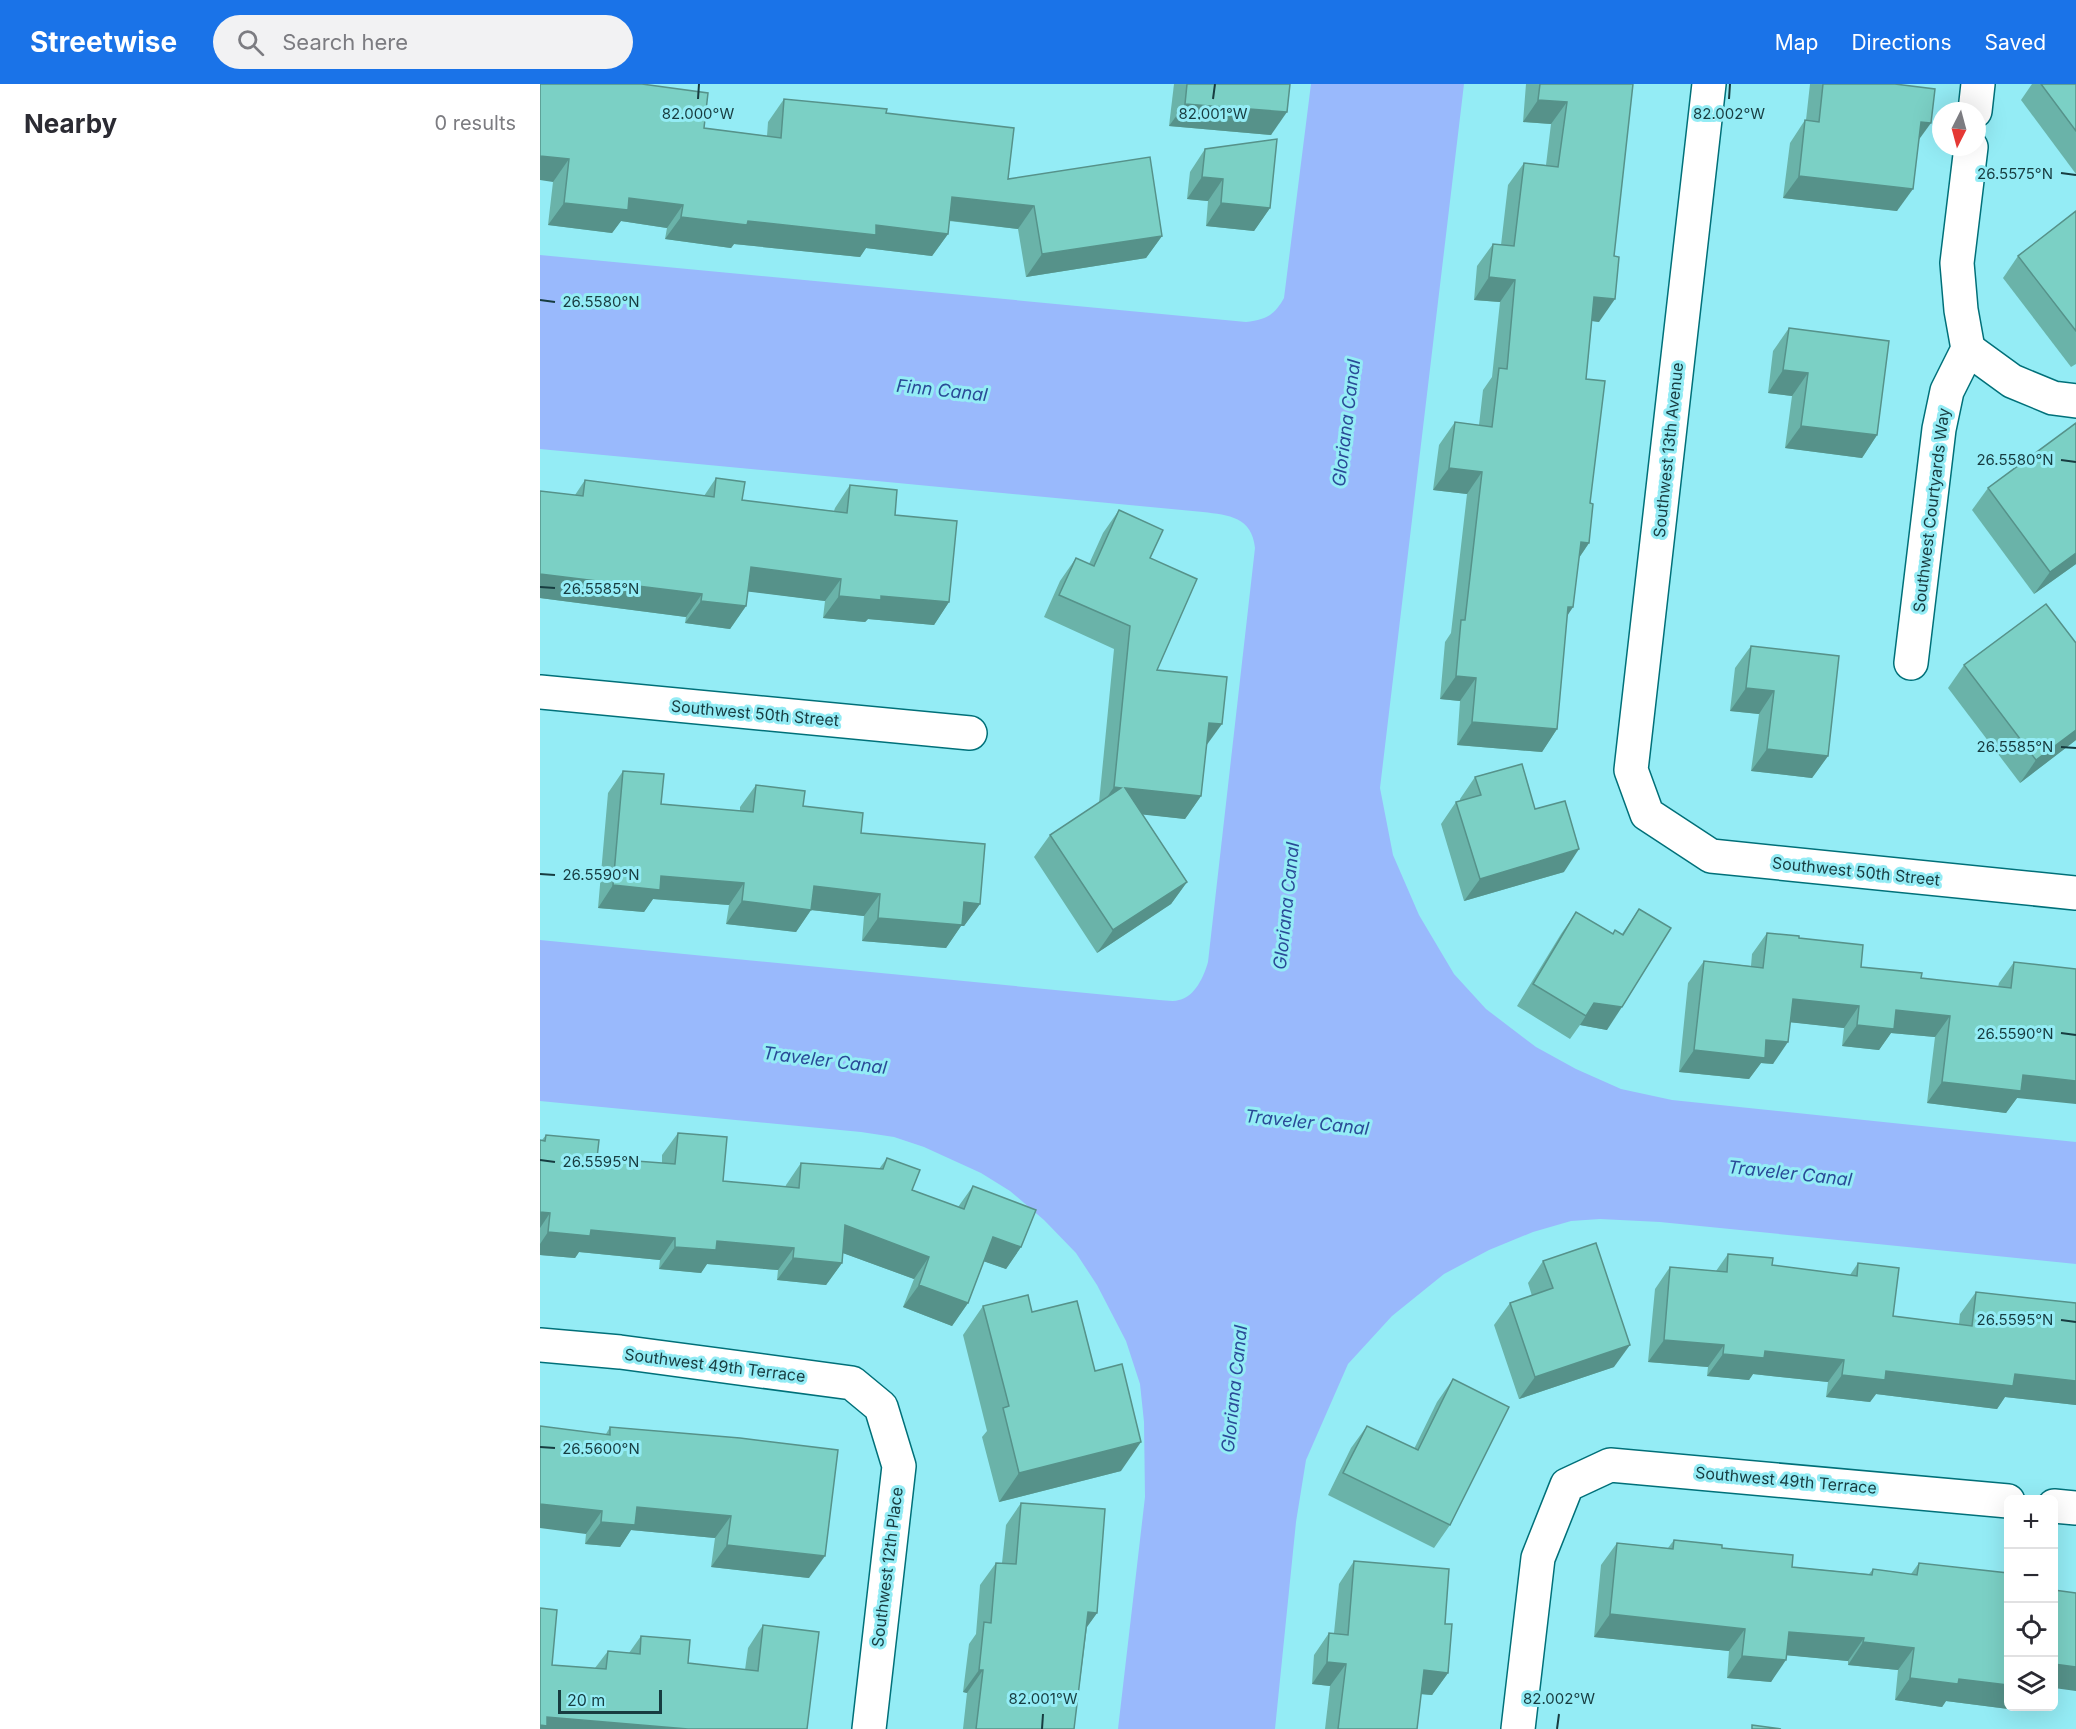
<!DOCTYPE html>
<meta charset="utf-8">
<style>
body{margin:0;font-family:Inter,sans-serif;background:#f2f2f3;color:#2b2b33}
.controls{position:absolute;right:18px;bottom:18px;display:grid;overflow:hidden;border-radius:9px;box-shadow:0 6px 24px #0002}
.controls button{width:54px;height:54px;display:grid;place-items:center;padding:0;border:0;border-bottom:2px solid #e1e1e2;background:#fff;color:#2b2b33;font:30px sans-serif}
.compass{position:absolute;left:1392px;top:18px;width:54px;height:54px;border-radius:50%;background:#fff;box-shadow:0 6px 24px #0002;rotate:186deg}
.scale{position:absolute;left:18px;bottom:15px;width:104px;box-sizing:border-box;padding-left:6px;border:3px solid #173c40;border-top:0;font-size:16px;line-height:21px;white-space:nowrap;color:#173c40;-webkit-text-stroke:4px #94ecf5;paint-order:stroke}
.list{margin:0;padding:0;list-style:none}
h2{display:flex;justify-content:space-between;align-items:center;height:78px;margin:0;padding:0 24px;font-size:26px}
h2 small{font-size:20px;font-weight:400;color:#7c7c81}
.icon{flex:none;width:33px;height:33px;fill:none;stroke:currentColor;stroke-width:2;stroke-linecap:round;stroke-linejoin:round}
.map{position:relative;flex:none;width:1536px;height:1645px;overflow:hidden}
header{display:flex;align-items:center;gap:36px;box-sizing:border-box;height:84px;padding:0 30px;background:#1a73e8;color:#fff}
header strong{font-size:28px}
nav{display:flex;gap:33px;margin-inline-start:auto;font-size:21px}
.search{width:420px;height:54px;background:#f2f2f3;display:flex;align-items:center;gap:15px;box-sizing:border-box;padding:0 21px;border-radius:33px;color:#7c7c81;font-size:22px}
main{display:flex}
aside{flex:1;background:#fff}
.map>svg:first-child{display:block}
.water{fill:#99b9fc}
.lines{fill:none;stroke-linecap:round;stroke-linejoin:round}
.minor-casing{stroke:#007079;stroke-width:36}
.minor{stroke:#fff;stroke-width:33}
.wall{fill:#6ab3a9}
.shaded-wall{fill:#56928a}
.building{fill:#7bd0c5;stroke:#56928a;stroke-width:1.5}
.ticks{fill:none;stroke:#173c40;stroke-width:2}
.labels{text-anchor:middle;dominant-baseline:central;stroke-width:6;stroke-linejoin:round;paint-order:stroke}
.street-label{font-size:16px;fill:#173c40;stroke:#94ecf5}
.water-label{font-size:18px;font-style:italic;fill:#2a4a97;stroke:#94ecf5}
.ticks-label{font-size:15px;text-anchor:middle;fill:#173c40;stroke:#94ecf5;stroke-width:6;stroke-linejoin:round;paint-order:stroke}
</style>
<header>
<strong>Streetwise</strong>
<div class="search"><svg class="icon" aria-label="search" viewBox="0 0 24 24"><circle cx="10" cy="10" r="6"/><path d="M15 15l6 6"/></svg>Search here</div>
<nav><a>Map</a><a>Directions</a><a>Saved</a></nav>
</header>
<main>
<aside>
<h2>Nearby<small>0 results</small></h2>
<ul class="list">
</ul>
</aside>
<div class="map">
<svg width="1536" height="1645" viewBox="0 0 1536 1645">
<rect width="100%" height="100%" fill="#94ecf5"/>
<path class="water" d="M771 0H924L840 704 853 771 879 831 914 890 946 925 996 963 1036 985 1081 1005 1132 1016 1536 1058V1180L1120 1138 1060 1135 1031 1137 993 1148 949 1166 904 1190 852 1232 808 1280 766 1376 756 1438 735 1645H578L605 1413 604 1338 600 1300 586 1257 557 1201 536 1169 504 1136 470 1107 441 1089 384 1063 354 1053 321 1048 0 1017V856L619 916C625 916 633 918 639 916 655 913 664 892 668 878L715 464C712 433 689 431 663 428L0 365V171L706 238C726 235 734 232 744 214Z"/>
<g class="lines">
<defs>
<g id="minor">
<polyline points="1169,0 1091,686 1107,730 1171,772 1536,809"/>
<polyline points="1435,27 1438,0"/>
<polyline points="1428,265 1472,297 1513,314 1536,317"/>
<polyline points="1371,579 1399,345 1407,307 1428,265 1421,226 1417,179 1431,63"/>
<polyline points="0,608 430,649"/>
<polyline points="0,1261 80,1268 312,1299 341,1323 359,1382 329,1645"/>
<polyline points="1514,1422 1536,1424"/>
<polyline points="978,1645 998,1474 1027,1401 1070,1381 1468,1417"/>
</g>
</defs>
<use href="#minor" class="minor-casing"/>
<use href="#minor" class="minor"/>
</g>
<g class="wall">
<polygon points="0,0 164,44 227,52 228,38 244,15 346,29 468,95 622,152 606,174 486,193 478,145 409,137 408,150 392,172 326,164 320,173 194,160 191,164 125,155 127,144 81,137 72,149 8,141 13,98"/>
<polygon points="634,0 750,0 731,51 629,42"/>
<polygon points="986,0 1093,0 1059,238 1052,237 1046,295 1050,419 1049,459 1039,474 1033,523 1027,531 1017,645 1002,668 917,661 920,617 900,615 905,558 911,549 927,410 893,406 899,361 915,338 939,341 943,306 952,293 960,218 934,216 937,182 953,160 961,161 968,101 984,79 1006,81 1011,40 983,38"/>
<polygon points="1270,0 1355,0 1379,55 1357,127 1243,114 1250,59 1265,36 1266,36"/>
<polygon points="1492,0 1536,0 1536,90 1481,16"/>
<polygon points="665,65 730,124 714,147 666,142 668,117 647,115 650,88"/>
<polygon points="1536,127 1536,280 1531,283 1463,194 1478,172"/>
<polygon points="1249,244 1337,351 1322,374 1245,364 1252,312 1228,309 1233,267"/>
<polygon points="176,394 202,416 294,427 295,424 310,401 355,431 409,518 394,541 328,535 325,538 283,534 285,517 208,507 206,522 190,545 145,539 146,533 0,514 0,407 35,411 45,396 164,412"/>
<polygon points="1448,404 1536,480 1494,510 1432,426"/>
<polygon points="579,426 610,474 617,586 666,662 661,712 645,735 602,730 647,798 631,820 557,869 494,773 510,751 559,719 574,565 504,533 520,497 536,474 549,480 563,449"/>
<polygon points="1536,559 1536,656 1480,699 1408,604 1424,581"/>
<polygon points="1211,562 1288,672 1272,694 1211,687 1219,630 1190,627 1195,584"/>
<polygon points="83,687 121,720 200,727 200,723 216,701 321,749 440,820 424,842 421,842 406,864 322,857 324,832 271,826 256,848 186,840 189,821 113,815 104,828 58,824 68,709"/>
<polygon points="935,693 995,725 1024,788 924,817 901,740 916,718 920,717 920,715"/>
<polygon points="1099,825 1067,946 1040,941 1030,955 977,922 1021,850 1036,828 1072,850 1082,850"/>
<polygon points="1227,849 1259,854 1321,883 1381,894 1458,903 1459,899 1474,878 1477,1014 1466,1029 1387,1019 1395,953 1351,949 1339,966 1302,962 1304,944 1250,938 1233,980 1221,979 1209,995 1139,988 1148,899 1164,877 1211,882 1212,870"/>
<polygon points="138,1049 183,1097 245,1103 246,1101 261,1079 339,1085 347,1074 372,1106 418,1123 433,1102 481,1163 466,1185 444,1177 428,1219 412,1242 363,1223 374,1195 303,1169 302,1179 286,1201 237,1196 238,1186 167,1180 161,1189 119,1185 120,1176 39,1168 35,1174 0,1171 0,1056 2,1056 6,1051 57,1074 122,1079 122,1071"/>
<polygon points="1188,1170 1232,1181 1310,1191 1318,1179 1353,1232 1419,1240 1420,1230 1436,1208 1536,1219 1536,1321 1465,1313 1457,1325 1336,1310 1330,1318 1286,1313 1288,1298 1213,1290 1209,1296 1167,1292 1168,1283 1108,1278 1115,1205 1130,1183 1176,1187"/>
<polygon points="1003,1177 1074,1283 979,1315 954,1241 970,1219 992,1212 988,1199"/>
<polygon points="443,1222 492,1228 581,1387 459,1418 442,1353 447,1347 423,1251"/>
<polygon points="913,1295 910,1441 894,1464 788,1411 811,1364 827,1342 874,1365 897,1318"/>
<polygon points="70,1343 200,1354 269,1494 171,1483 175,1454 91,1446 80,1463 45,1460 46,1450 66,1350"/>
<polygon points="481,1419 557,1529 547,1543 534,1645 423,1645 427,1609 423,1608 429,1560 436,1550 440,1501 456,1479 462,1479 466,1441"/>
<polygon points="1134,1456 1182,1464 1252,1483 1329,1490 1333,1485 1371,1490 1379,1479 1468,1623 1488,1623 1484,1627 1406,1617 1402,1623 1355,1616 1358,1586 1308,1581 1308,1577 1247,1571 1231,1598 1187,1594 1189,1567 1054,1553 1061,1481 1077,1459 1128,1464"/>
<polygon points="814,1477 905,1540 908,1589 892,1611 881,1610 877,1645 785,1645 790,1602 772,1600 774,1571 789,1549 794,1549 799,1500"/>
<polygon points="223,1541 267,1645 12,1581 55,1584 68,1567 89,1569 101,1552 148,1579 205,1586 208,1564"/>
</g>
<g class="shaded-wall">
<polygon points="998,16 1027,18 1011,40 983,38"/>
<polygon points="645,20 747,28 731,51 629,42"/>
<polygon points="1381,38 1391,39 1375,61"/>
<polygon points="0,72 29,75 13,98 0,96"/>
<polygon points="1259,92 1373,105 1357,127 1243,114"/>
<polygon points="662,93 683,95 668,117 647,115"/>
<polygon points="412,113 494,122 478,145 397,135"/>
<polygon points="89,114 143,121 127,144 81,137 72,149 8,141 24,119"/>
<polygon points="681,119 730,124 714,147 666,142"/>
<polygon points="141,133 208,137 336,141 408,150 392,172 326,164 320,173 194,160 191,164 125,155"/>
<polygon points="622,152 606,174 486,193 502,170"/>
<polygon points="949,193 975,196 960,218 934,216"/>
<polygon points="1054,213 1075,215 1059,238 1038,235"/>
<polygon points="1243,286 1268,289 1252,312 1228,309"/>
<polygon points="1261,342 1337,351 1322,374 1245,364"/>
<polygon points="909,384 942,388 927,410 893,406"/>
<polygon points="1041,458 1049,459 1034,481"/>
<polygon points="1536,469 1536,480 1494,510 1510,488"/>
<polygon points="211,483 301,495 285,517 195,506"/>
<polygon points="0,490 162,510 146,533 0,514"/>
<polygon points="299,512 341,512 409,518 394,541 328,535 325,538 283,534"/>
<polygon points="161,517 206,522 190,545 145,539"/>
<polygon points="1028,523 1033,523 1018,546"/>
<polygon points="916,592 936,594 920,617 900,615"/>
<polygon points="1206,604 1234,607 1219,630 1190,627"/>
<polygon points="932,638 1017,645 1002,668 917,661"/>
<polygon points="669,639 682,640 666,662"/>
<polygon points="1536,646 1536,656 1480,699 1496,676"/>
<polygon points="1227,665 1288,672 1272,694 1211,687"/>
<polygon points="574,703 581,704 558,726"/>
<polygon points="585,704 661,712 645,735 569,727"/>
<polygon points="1039,765 1024,788 924,817 940,795"/>
<polygon points="121,792 204,799 189,821 113,815 104,828 58,824 73,801"/>
<polygon points="647,798 631,820 557,869 573,846"/>
<polygon points="274,802 340,810 324,832 271,826 256,848 186,840 202,817"/>
<polygon points="424,818 440,820 424,842 421,842 406,864 322,857 338,834"/>
<polygon points="1253,915 1319,922 1304,944 1238,937"/>
<polygon points="1054,919 1082,923 1067,946 1040,941"/>
<polygon points="1356,926 1410,932 1395,953 1351,949 1339,966 1302,962 1317,941"/>
<polygon points="1226,956 1248,958 1233,980 1221,979 1209,995 1139,988 1154,966"/>
<polygon points="1483,991 1536,997 1536,1020 1477,1014 1466,1029 1387,1019 1402,998"/>
<polygon points="0,1128 10,1129 0,1144"/>
<polygon points="305,1141 389,1173 374,1195 289,1164"/>
<polygon points="51,1146 135,1154 120,1176 39,1168 35,1174 0,1171 0,1160 8,1148"/>
<polygon points="453,1153 481,1163 466,1185 437,1175"/>
<polygon points="177,1157 254,1164 238,1186 167,1180 161,1189 119,1185 135,1163"/>
<polygon points="253,1174 302,1179 286,1201 237,1196"/>
<polygon points="379,1201 428,1219 412,1242 363,1223"/>
<polygon points="1124,1256 1184,1261 1168,1283 1108,1278"/>
<polygon points="1090,1261 1074,1283 979,1315 995,1293"/>
<polygon points="1225,1267 1304,1276 1288,1298 1213,1290 1209,1296 1167,1292 1183,1270"/>
<polygon points="1346,1287 1475,1290 1536,1297 1536,1321 1465,1313 1457,1325 1336,1310 1330,1318 1286,1313 1302,1291"/>
<polygon points="601,1358 581,1387 459,1418 479,1389"/>
<polygon points="0,1420 62,1427 46,1450 0,1444"/>
<polygon points="97,1423 191,1432 175,1454 91,1446 80,1463 45,1460 61,1438"/>
<polygon points="187,1461 285,1472 269,1494 171,1483"/>
<polygon points="548,1528 557,1529 541,1551"/>
<polygon points="1070,1530 1205,1545 1189,1567 1054,1553"/>
<polygon points="1249,1548 1324,1554 1308,1577 1233,1570"/>
<polygon points="1323,1558 1374,1564 1358,1586 1308,1581"/>
<polygon points="1202,1572 1246,1576 1231,1598 1187,1594"/>
<polygon points="787,1578 806,1580 790,1602 772,1600"/>
<polygon points="1514,1580 1536,1583 1536,1607 1514,1604"/>
<polygon points="439,1586 443,1586 427,1609 423,1608"/>
<polygon points="884,1586 908,1589 892,1611 868,1609"/>
<polygon points="1370,1594 1419,1595 1468,1601 1468,1623 1488,1623 1484,1627 1406,1617 1402,1623 1355,1616"/>
<polygon points="7,1633 148,1645 0,1645 0,1641"/>
</g>
<g class="building">
<polygon points="0,0 102,0 168,9 164,44 241,54 244,15 347,25 346,29 474,44 468,95 610,73 622,152 502,170 494,122 412,113 408,150 336,141 336,151 208,137 207,141 141,133 143,121 89,114 88,126 24,119 29,75 0,72"/>
<polygon points="647,0 750,0 747,28 645,20"/>
<polygon points="1000,0 1093,0 1074,172 1079,173 1075,215 1054,213 1046,295 1065,297 1050,419 1053,420 1049,459 1041,458 1033,523 1028,523 1017,645 932,638 936,594 916,592 921,536 925,536 942,388 909,384 915,338 952,343 959,284 967,285 975,196 949,193 953,160 974,162 984,79 1018,83 1027,18 998,16"/>
<polygon points="1283,0 1355,0 1395,5 1391,39 1381,38 1373,105 1259,92 1265,36 1279,38"/>
<polygon points="1501,0 1536,0 1536,47"/>
<polygon points="737,55 730,124 681,119 683,95 662,93 665,65"/>
<polygon points="1536,127 1536,247 1478,172"/>
<polygon points="1249,244 1349,257 1337,351 1261,342 1268,289 1243,286"/>
<polygon points="1536,339 1536,469 1510,488 1448,404"/>
<polygon points="176,394 205,398 202,416 307,429 310,401 357,406 355,431 417,437 409,518 341,512 341,516 299,512 301,495 211,483 206,522 161,517 162,510 0,490 0,407 43,412 45,396 174,413"/>
<polygon points="579,426 623,446 610,474 657,495 617,586 687,593 682,640 669,639 661,712 585,704 647,798 573,846 510,751 581,704 574,703 590,542 519,511 536,474 554,482"/>
<polygon points="1506,520 1536,559 1536,646 1496,676 1424,581"/>
<polygon points="1211,562 1299,572 1288,672 1227,665 1234,607 1206,604"/>
<polygon points="982,680 995,725 1025,717 1039,765 940,795 916,718 941,711 935,693"/>
<polygon points="83,687 124,690 121,720 213,728 216,701 265,707 263,722 323,729 321,749 445,760 440,820 424,818 422,841 338,834 340,810 274,802 271,826 202,817 204,799 121,792 120,806 73,801"/>
<polygon points="1099,825 1131,844 1082,923 1054,919 1046,932 993,900 1036,828 1073,850 1075,846 1083,851"/>
<polygon points="1227,849 1259,852 1259,854 1323,861 1321,883 1382,889 1381,894 1471,904 1474,878 1536,885 1536,997 1483,991 1481,1007 1402,998 1410,932 1356,926 1354,945 1317,941 1319,922 1253,915 1248,958 1226,956 1225,974 1154,966 1164,877 1223,884"/>
<polygon points="138,1049 187,1053 183,1097 259,1104 261,1079 343,1085 347,1074 380,1086 372,1106 424,1125 433,1102 496,1126 481,1163 453,1153 428,1219 379,1201 389,1173 305,1141 302,1179 253,1174 254,1164 177,1157 176,1166 135,1163 135,1154 51,1146 50,1152 8,1148 10,1129 0,1128 0,1056 5,1057 6,1051 59,1056 57,1074 135,1080"/>
<polygon points="1056,1159 1090,1261 995,1293 970,1219 1013,1204 1003,1177"/>
<polygon points="1188,1170 1233,1174 1232,1181 1317,1192 1318,1179 1359,1184 1353,1232 1432,1242 1436,1208 1536,1219 1536,1297 1475,1290 1473,1302 1346,1287 1345,1296 1302,1291 1304,1276 1225,1267 1224,1274 1183,1270 1184,1261 1124,1256 1130,1183 1187,1188"/>
<polygon points="488,1211 492,1228 537,1217 555,1287 582,1280 601,1358 479,1389 463,1324 469,1322 443,1222"/>
<polygon points="913,1295 969,1323 910,1441 803,1389 827,1342 878,1366"/>
<polygon points="0,1342 70,1351 70,1343 200,1354 298,1366 285,1472 187,1461 191,1432 97,1423 95,1441 61,1438 62,1427 0,1420"/>
<polygon points="481,1419 565,1425 557,1529 548,1528 534,1645 436,1645 443,1586 439,1586 444,1538 451,1539 456,1479 476,1480"/>
<polygon points="1134,1456 1182,1461 1182,1464 1253,1471 1252,1483 1332,1491 1333,1485 1377,1491 1379,1479 1468,1489 1468,1601 1419,1595 1418,1600 1370,1594 1374,1564 1323,1558 1324,1554 1249,1548 1246,1576 1202,1572 1205,1545 1070,1530 1077,1459 1133,1465"/>
<polygon points="814,1477 909,1485 905,1540 912,1540 908,1589 884,1586 877,1645 798,1645 806,1580 787,1578 789,1549 808,1551"/>
<polygon points="1514,1506 1536,1509 1536,1583 1514,1580"/>
<polygon points="0,1524 17,1526 12,1581 66,1585 68,1567 100,1570 101,1552 150,1556 148,1579 218,1587 223,1541 279,1548 267,1645 148,1645 7,1633 7,1642 0,1641"/>
<polygon points="1212,1641 1241,1645 1212,1645"/>
</g>
<path class="ticks" d="M158 15 159 0M673 15 675 0M1189 15 1190 0M1521 89 1536 91M0 216 15 218M1521 376 1536 378M0 503 15 504M1521 663 1536 664M0 790 15 791M1521 949 1536 951M0 1076 15 1078M1521 1236 1536 1238M0 1363 15 1364M502 1645 503 1630M1017 1645 1019 1630"/>
<g class="labels">
<g class="street-label">
<text transform="translate(1128 366) rotate(-84)">Southwest 13th Avenue</text>
<text transform="translate(1391 426) rotate(-83)">Southwest Courtyards Way</text>
<text transform="translate(215 629) rotate(5)">Southwest 50th Street</text>
<text transform="translate(1316 787) rotate(6)">Southwest 50th Street</text>
<text transform="translate(175 1281) rotate(7)">Southwest 49th Terrace</text>
<text transform="translate(1246 1396) rotate(5)">Southwest 49th Terrace</text>
<text transform="translate(347 1483) rotate(-83)">Southwest 12th Place</text>
</g>
<g class="water-label">
<text transform="translate(402 306) rotate(6)">Finn Canal</text>
<text transform="translate(806 339) rotate(-83)">Gloriana Canal</text>
<text transform="translate(746 822) rotate(-84)">Gloriana Canal</text>
<text transform="translate(285 976) rotate(7)">Traveler Canal</text>
<text transform="translate(767 1038) rotate(6)">Traveler Canal</text>
<text transform="translate(1250 1089) rotate(6)">Traveler Canal</text>
<text transform="translate(694 1305) rotate(-84)">Gloriana Canal</text>
</g>
</g>
<g class="ticks-label">
<text x="158" y="35">82.000°W</text>
<text x="673" y="35">82.001°W</text>
<text x="1189" y="35">82.002°W</text>
<text x="1475" y="95">26.5575°N</text>
<text x="61" y="223">26.5580°N</text>
<text x="1475" y="381">26.5580°N</text>
<text x="61" y="510">26.5585°N</text>
<text x="1475" y="668">26.5585°N</text>
<text x="61" y="796">26.5590°N</text>
<text x="1475" y="955">26.5590°N</text>
<text x="61" y="1083">26.5595°N</text>
<text x="1475" y="1241">26.5595°N</text>
<text x="61" y="1370">26.5600°N</text>
<text x="503" y="1620">82.001°W</text>
<text x="1019" y="1620">82.002°W</text>
</g>
</svg>
<div class="controls">
<button>+</button>
<button>−</button>
<button><svg class="icon" aria-label="locate" viewBox="0 0 24 24"><circle cx="12" cy="12" r="6"/><path d="M12 2v4M12 18v4M2 12h4M18 12h4"/></svg></button>
<button><svg class="icon" aria-label="layers" viewBox="0 0 24 24"><path d="M12 4l9 5-9 5-9-5zM3 14l9 5 9-5"/></svg></button>
</div>
<svg class="compass" viewBox="-18 -18 36 36"><path d="M0-13l5 13h-10z" fill="#e53935"/><path d="M0 13l5-13h-10z" fill="#7c7c81"/></svg>
<div class="scale">20 m</div>
</div>
</main>
